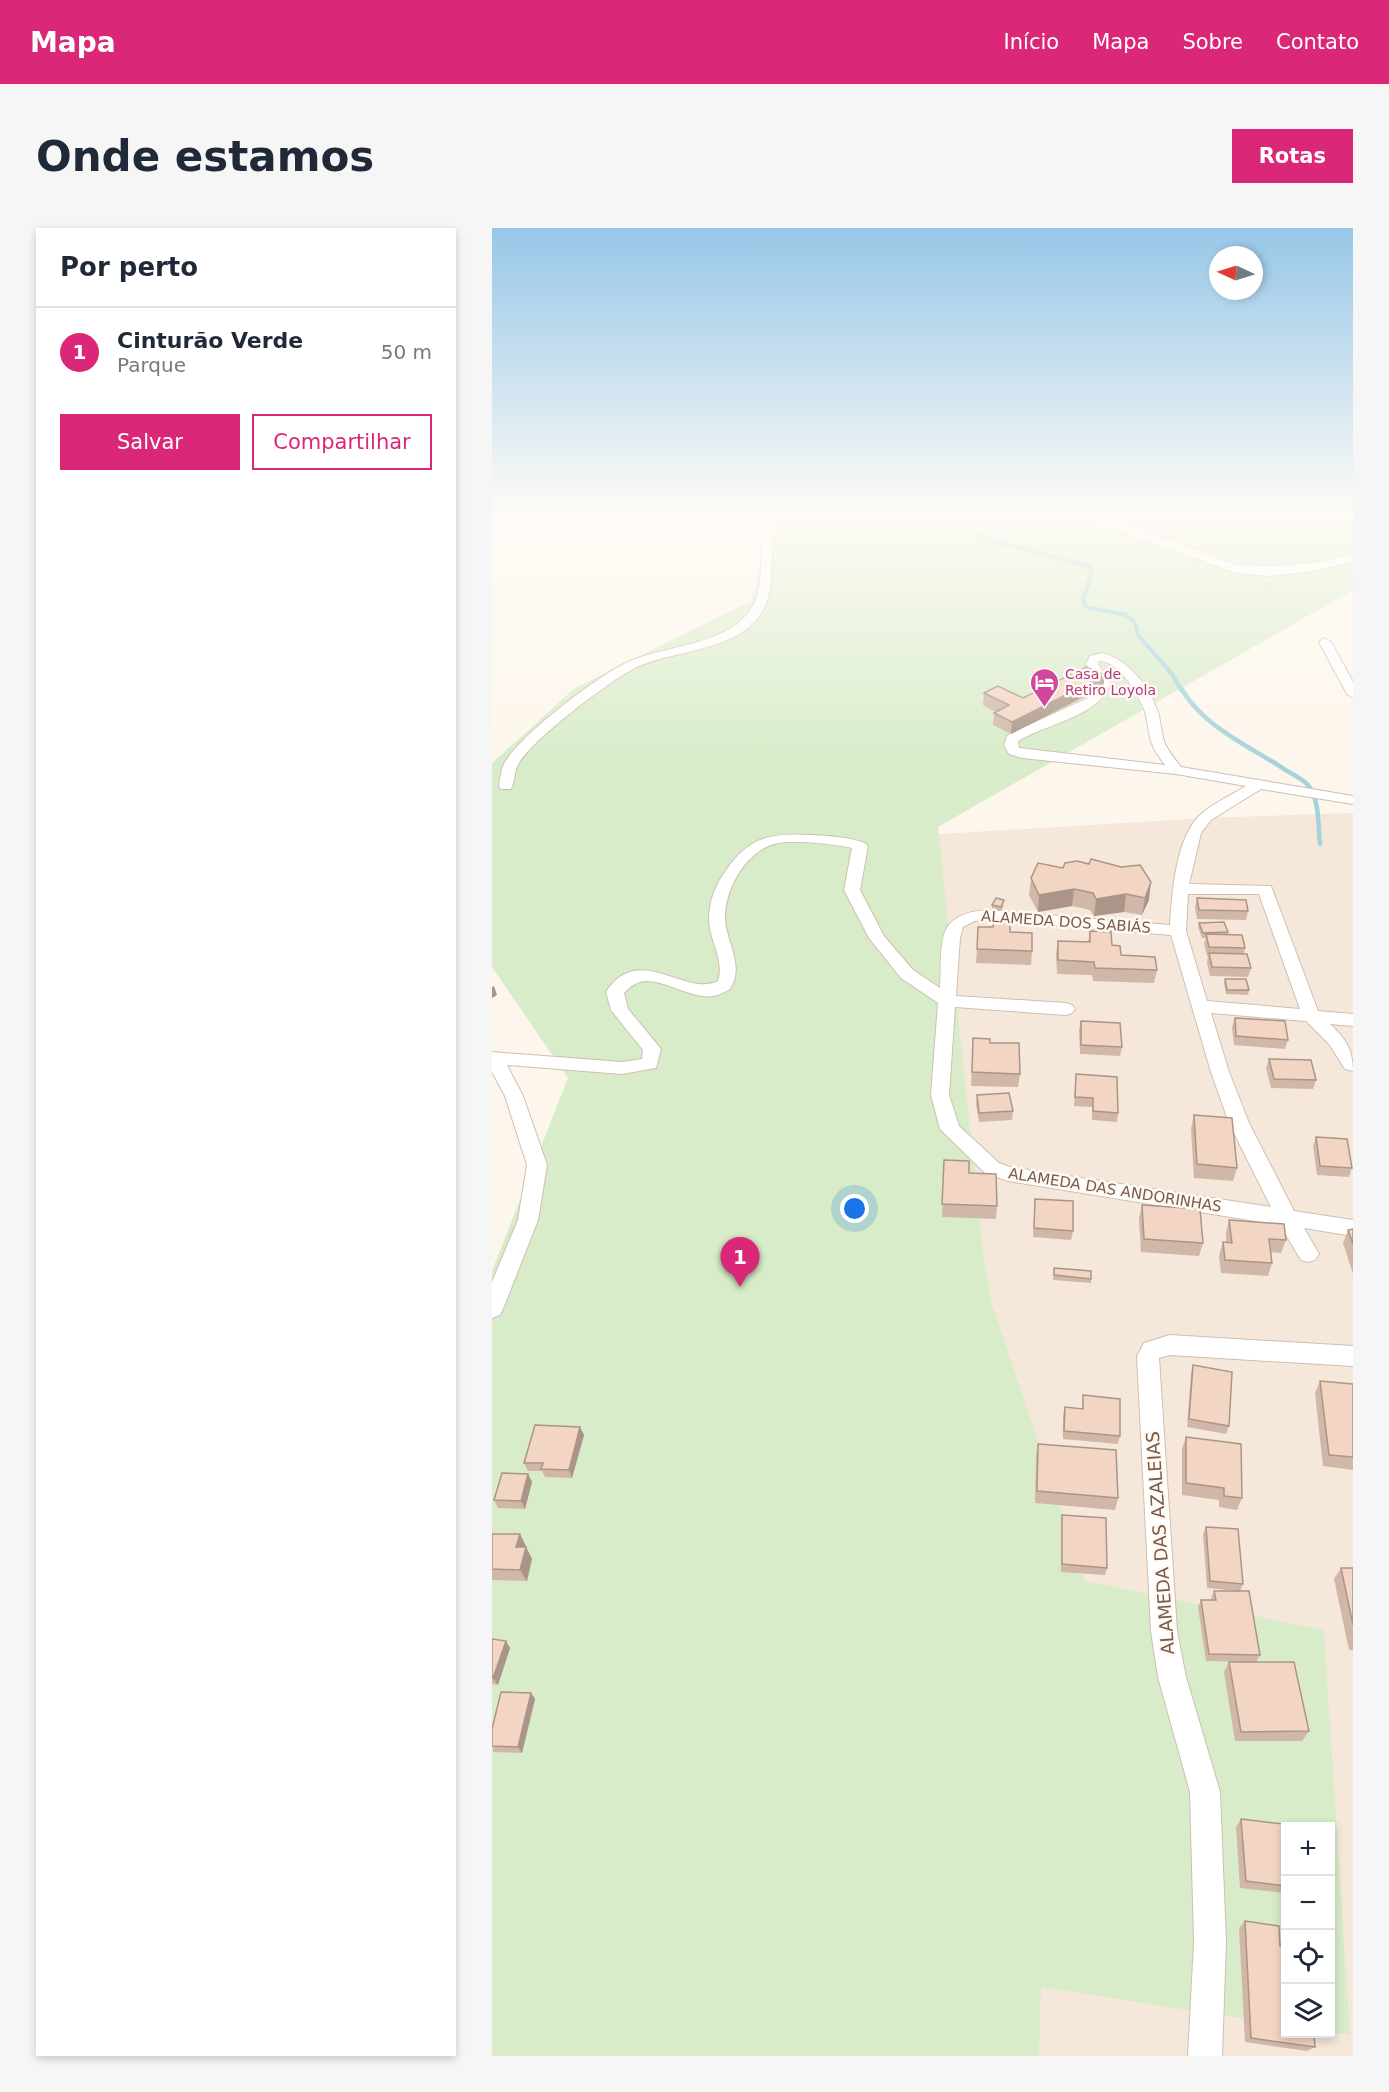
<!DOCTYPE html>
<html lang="pt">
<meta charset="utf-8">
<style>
body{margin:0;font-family:"DejaVu Sans",sans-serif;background:#f6f6f7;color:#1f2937}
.controls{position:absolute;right:18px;bottom:18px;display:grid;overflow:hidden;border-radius:0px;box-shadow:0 3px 9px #0003}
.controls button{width:54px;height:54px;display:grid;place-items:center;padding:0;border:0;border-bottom:2px solid #e0e1e3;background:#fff;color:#1f2937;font:30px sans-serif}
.compass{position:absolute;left:717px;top:18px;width:54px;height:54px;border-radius:50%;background:#fff;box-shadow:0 3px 9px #0003;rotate:274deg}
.you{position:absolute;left:363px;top:981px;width:21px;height:21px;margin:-15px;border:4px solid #fff;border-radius:50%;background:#1a73e8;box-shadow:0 0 0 9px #1a73e833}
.badge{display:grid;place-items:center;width:39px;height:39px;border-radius:50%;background:#db2777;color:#fff;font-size:20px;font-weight:700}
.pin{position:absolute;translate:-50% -50px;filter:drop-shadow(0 2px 3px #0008)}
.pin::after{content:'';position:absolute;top:32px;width:21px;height:18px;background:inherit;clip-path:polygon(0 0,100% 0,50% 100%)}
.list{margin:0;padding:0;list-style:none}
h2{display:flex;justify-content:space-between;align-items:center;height:78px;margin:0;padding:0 24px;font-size:26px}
h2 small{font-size:20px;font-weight:400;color:#747a83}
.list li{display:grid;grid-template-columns:39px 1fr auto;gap:18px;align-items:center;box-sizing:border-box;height:90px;padding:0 24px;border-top:2px solid #e0e1e3}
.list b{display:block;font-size:22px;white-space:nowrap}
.list p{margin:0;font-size:20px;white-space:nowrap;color:#747a83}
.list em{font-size:20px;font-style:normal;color:#747a83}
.actions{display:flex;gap:12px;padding:18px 24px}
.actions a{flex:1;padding:14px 0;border:2px solid #db2777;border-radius:0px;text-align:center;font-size:21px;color:#db2777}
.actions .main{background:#db2777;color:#fff}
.icon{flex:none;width:33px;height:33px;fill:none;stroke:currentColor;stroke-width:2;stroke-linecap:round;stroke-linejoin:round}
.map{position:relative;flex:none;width:861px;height:1828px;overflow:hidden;border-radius:0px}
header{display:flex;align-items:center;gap:36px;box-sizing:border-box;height:84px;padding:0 30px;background:#db2777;color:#fff}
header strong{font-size:28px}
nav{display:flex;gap:33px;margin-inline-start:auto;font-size:21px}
.intro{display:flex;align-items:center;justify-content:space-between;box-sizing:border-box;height:144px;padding:0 36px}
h1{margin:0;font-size:42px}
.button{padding:15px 27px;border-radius:0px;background:#db2777;color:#fff;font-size:21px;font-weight:700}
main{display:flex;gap:36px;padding:0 36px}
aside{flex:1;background:#fff;border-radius:0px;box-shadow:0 3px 9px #0003}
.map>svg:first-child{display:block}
.residential{fill:#f5e8da;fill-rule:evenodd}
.green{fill:#d8ecc9}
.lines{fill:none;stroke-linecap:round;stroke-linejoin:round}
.stream-far1{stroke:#a5d3da;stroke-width:4}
.stream{stroke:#a5d3da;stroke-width:4.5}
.street-casing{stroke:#d1beb0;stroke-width:2}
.secondary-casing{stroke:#d6c0b0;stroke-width:2}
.street{fill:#fff;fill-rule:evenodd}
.secondary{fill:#fff;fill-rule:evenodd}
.wall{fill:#d1b7a8}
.shaded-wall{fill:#aa9588}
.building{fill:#f3d5c3;stroke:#aa9588;stroke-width:1.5}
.labels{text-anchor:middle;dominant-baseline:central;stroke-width:5;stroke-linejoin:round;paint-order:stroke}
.far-hotel-label{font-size:14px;fill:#b23c85;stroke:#fffaf3;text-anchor:start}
.street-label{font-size:15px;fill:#7a5c4d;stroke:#fffaf3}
.near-street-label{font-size:18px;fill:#7a5c4d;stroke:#fffaf3}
</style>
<header>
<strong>Mapa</strong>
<nav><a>Início</a><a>Mapa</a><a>Sobre</a><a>Contato</a></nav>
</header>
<div class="intro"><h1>Onde estamos</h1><a class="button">Rotas</a></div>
<main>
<aside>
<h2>Por perto<small></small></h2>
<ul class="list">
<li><span class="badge">1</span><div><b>Cinturão Verde</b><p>Parque</p></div><em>50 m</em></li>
</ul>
<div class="actions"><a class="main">Salvar</a><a>Compartilhar</a></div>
</aside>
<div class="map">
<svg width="861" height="1828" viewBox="0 0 861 1828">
<rect width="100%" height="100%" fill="#fdf6ec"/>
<path class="residential" d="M861 585V1828H441L398 609 713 590ZM794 1598H838V1806H794Z"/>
<polygon class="green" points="287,282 741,282 817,287 822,282 861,282 861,362 446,599 492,1033 500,1076 593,1353 832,1402 858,1807 839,1804 838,1598 794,1598 793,1797 549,1759 547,1828 0,1828 0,1043 76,850 0,739 0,535 83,460 259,373"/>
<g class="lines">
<polyline class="stream-far1" points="414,282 444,289 508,315 596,338 600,344 591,372 594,379 634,387 643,395 646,407 680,446 689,462"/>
<path class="stream" d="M689 460C711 498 753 516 789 539 797 545 810 550 816 557 828 572 826 598 828 616"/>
<defs>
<g id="street">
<path d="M279 282H289C285 294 282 305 281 317 278 339 282 365 270 384 244 425 182 421 143 440 117 453 41 511 27 535 22 543 23 553 19 561H9L7 558C8 551 9 542 12 536 27 508 107 447 136 434 172 418 232 417 257 384 271 367 268 339 270 318 272 305 275 294 279 282Z"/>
<polygon points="705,282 751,282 735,289"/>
<polygon points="833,410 839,414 861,454 861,470 855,466 827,414"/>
<path d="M610 425C637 432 657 458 666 484 669 494 669 505 673 516 677 524 683 531 689 539L861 568V576L769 561 719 592 709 605 697 656 779 658 826 783 861 786V798L838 796C853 810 861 821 861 843L853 841 837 816 814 793 719 785 737 844 757 895 802 983 861 992V1008L812 1000 827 1026 823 1032 816 1034 809 1032 788 997 516 953 493 945 448 901 439 867 446 775 409 750 377 710 352 662 360 620C345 616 296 611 282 616 253 625 233 661 233 690 234 715 253 737 238 761 233 764 227 767 221 768 197 772 163 744 143 756 139 758 135 762 132 765L136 781 169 821 164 840 130 846 15 837 31 868 55 937 46 992 11 1081 8 1087 0 1090V1054L26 992 35 937 13 868 0 844V824L130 834 150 831 151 822 119 782 114 764C147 713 193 770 226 753 233 732 217 712 217 691 217 674 223 658 233 644 257 608 279 605 319 607 338 608 356 609 373 615L376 618 368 662 392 708 421 742 448 760C451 715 441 685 497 682L678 697C680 665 684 608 709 586 722 575 739 567 754 558L684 546 530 530 517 526 512 517 515 508 524 503 596 470 603 463 606 455 594 436 598 428ZM607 433C626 432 648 468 653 484 656 494 656 506 660 516 663 524 668 530 673 537L527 520 526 513C554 496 609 488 618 455L606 436ZM696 666H767L808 781 715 773 694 703ZM497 692 679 707 719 844 737 895 779 979 518 939 507 935 467 898 457 867 463 779 574 787 580 785 583 781 580 777 574 775 464 768 468 710 471 699 482 693Z"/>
<polygon points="678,1107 861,1118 861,1138 678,1127 667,1130 685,1403 694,1449 728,1564 734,1714 730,1828 696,1828 702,1714 698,1564 666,1449 659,1403 645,1128 652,1115"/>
</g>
<polygon id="secondary" points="575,282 594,282 746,337 777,338 822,335 861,326 861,334 822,343 777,348 744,345 577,285"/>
</defs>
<use href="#street" class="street-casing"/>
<use href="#secondary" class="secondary-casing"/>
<use href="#street" class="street"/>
<use href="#secondary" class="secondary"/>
</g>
<g class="wall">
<polygon points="613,447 611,459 519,506 501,497 502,485 504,484 491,477 492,465 531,470"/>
<polygon points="571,640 657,672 650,687 632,684 602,688 598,682 580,678 546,684 537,667 539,650"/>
<polygon points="705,670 756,683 754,692 705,691 703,679"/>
<polygon points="500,677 512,677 509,683 500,681"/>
<polygon points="707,695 736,704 735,706 753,720 752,726 759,740 756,749 718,748 715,735 716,728 715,728 712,715 714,710 710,710 706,699"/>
<polygon points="598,703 620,717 629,727 665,742 662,755 601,753 600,747 565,746 564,726 566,713 596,714"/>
<polygon points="518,704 540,723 539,737 484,735 485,721"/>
<polygon points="733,751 757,762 756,767 734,766 732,755"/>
<polygon points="743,790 796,812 793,821 742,817 740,799"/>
<polygon points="589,793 630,819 628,828 588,826 587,802"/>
<polygon points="481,810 498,815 528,846 526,859 479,858"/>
<polygon points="777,831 824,852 821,861 779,860 774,840"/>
<polygon points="584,846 626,885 625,894 600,892 600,879 582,878"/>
<polygon points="485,867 521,883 520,892 487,894 484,876"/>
<polygon points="702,887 745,940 741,953 702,950 699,901"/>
<polygon points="824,909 860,940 857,949 825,947 821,918"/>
<polygon points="452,932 477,945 505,978 504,991 450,989"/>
<polygon points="543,971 581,1003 579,1012 541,1009"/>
<polygon points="650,977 711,1015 707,1028 649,1024 647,990"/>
<polygon points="737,992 794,1012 789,1025 779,1024 780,1035 776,1048 729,1045 727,1028 731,1014 734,1015 734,1005"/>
<polygon points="861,1001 861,1046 851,1015 856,1002"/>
<polygon points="562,1040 599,1051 599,1055 561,1052"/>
<polygon points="701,1137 737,1198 734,1206 695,1199 699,1145"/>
<polygon points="828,1153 861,1156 861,1242 831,1238 823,1165"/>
<polygon points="591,1167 628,1208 626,1216 571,1211 571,1187 573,1179 590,1181"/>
<polygon points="88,1199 92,1207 80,1250 53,1249 50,1243 36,1243 32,1235"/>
<polygon points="694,1209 750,1270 745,1282 727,1279 727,1272 690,1267 690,1221"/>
<polygon points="546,1216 626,1270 623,1282 543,1275 544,1228"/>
<polygon points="36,1246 40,1254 33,1281 6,1280 2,1272"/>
<polygon points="570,1287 615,1340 613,1347 569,1344 569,1295"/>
<polygon points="714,1299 751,1356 748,1363 768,1427 764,1434 714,1433 706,1379 709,1372 719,1372 719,1370 722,1363 745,1363 715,1360 711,1306"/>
<polygon points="0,1306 34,1318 34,1319 40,1331 35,1353 0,1352"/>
<polygon points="849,1340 861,1340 861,1422 857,1422 842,1351"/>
<polygon points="0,1411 18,1420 6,1457 0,1456"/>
<polygon points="737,1434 817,1503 810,1513 743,1513 732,1444"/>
<polygon points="39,1465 43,1471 30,1525 1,1524 0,1501"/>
<polygon points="749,1591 794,1599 794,1665 748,1660 744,1599"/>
<polygon points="753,1693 788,1718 823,1819 815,1823 753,1814 747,1700"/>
</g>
<g class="shaded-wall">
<polygon points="613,447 611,459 519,506 520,494"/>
<polygon points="659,654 657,672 650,687 653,670"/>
<polygon points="582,661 580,678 546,684 547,667"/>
<polygon points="634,666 632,684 602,688 604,671"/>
<polygon points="2,758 5,767 0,770 0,759"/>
<polygon points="88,1199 92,1207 80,1250 77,1242"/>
<polygon points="36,1246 40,1254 33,1281 29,1273"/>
<polygon points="28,1306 34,1318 31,1330 24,1319"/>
<polygon points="34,1319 40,1331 35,1353 28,1342"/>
<polygon points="14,1413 18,1420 6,1457 1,1450"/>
<polygon points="39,1465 43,1471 30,1525 26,1519"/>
</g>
<g class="building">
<polygon points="594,439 613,447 520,494 502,485 517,477 492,465 506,458 531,470"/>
<polygon points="599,631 629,639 648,637 659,654 653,670 634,666 604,671 601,665 582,661 547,667 539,650 546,635 571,640 573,635 585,633 597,636"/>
<polygon points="504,670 512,672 509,679 500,677"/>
<polygon points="705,670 754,672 756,683 707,682"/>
<polygon points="502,691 518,691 518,704 540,705 540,723 485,721 486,699 501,699"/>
<polygon points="732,694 736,704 711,705 707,695"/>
<polygon points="598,703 619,704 620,717 628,718 629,727 663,729 665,742 603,740 602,734 566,732 566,713 598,714"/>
<polygon points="714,706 750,707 753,720 717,719"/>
<polygon points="717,725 755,726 759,740 720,739"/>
<polygon points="733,751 754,751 757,762 735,762"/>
<polygon points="743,790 793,793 796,812 744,808"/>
<polygon points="589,793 628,795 630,819 589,817"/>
<polygon points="481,810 498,811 498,815 527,815 528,846 480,844"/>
<polygon points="777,831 819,832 824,852 782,851"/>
<polygon points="584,846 625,849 626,885 601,883 601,870 583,869"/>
<polygon points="517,865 521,883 487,885 485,867"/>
<polygon points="702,887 740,890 745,940 705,936"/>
<polygon points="824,909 855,911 860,940 828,938"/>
<polygon points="452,932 477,933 477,945 504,946 505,978 450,976"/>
<polygon points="543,971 581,973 581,1003 542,1000"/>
<polygon points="650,977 708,981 711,1015 652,1011"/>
<polygon points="737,992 792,996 794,1012 777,1011 780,1035 733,1032 731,1014 740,1015"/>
<polygon points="861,1001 861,1016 856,1002"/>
<polygon points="562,1040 599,1043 599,1051 562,1047"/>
<polygon points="701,1137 740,1144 737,1198 697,1191"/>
<polygon points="828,1153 861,1156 861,1229 837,1227"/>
<polygon points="591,1167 628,1171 628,1208 572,1203 573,1179 591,1181"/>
<polygon points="43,1197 88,1199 77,1242 49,1241 51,1235 32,1235"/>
<polygon points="694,1209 749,1216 750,1270 732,1268 732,1260 694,1255"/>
<polygon points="546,1216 624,1222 626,1270 545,1263"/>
<polygon points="10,1245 36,1246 29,1273 2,1272"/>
<polygon points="570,1287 614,1290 615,1340 570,1336"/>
<polygon points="714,1299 746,1301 751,1356 718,1353"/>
<polygon points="0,1306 28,1306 24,1319 34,1319 28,1342 0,1341"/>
<polygon points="849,1340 861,1340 861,1397"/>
<polygon points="722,1363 757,1363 768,1427 717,1426 709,1372 724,1372"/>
<polygon points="0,1411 14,1413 1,1450 0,1450"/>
<polygon points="737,1434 802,1434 817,1503 749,1504"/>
<polygon points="9,1464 39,1465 26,1519 0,1518 0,1501"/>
<polygon points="749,1591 815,1599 794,1599 794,1658 754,1653"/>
<polygon points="753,1693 787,1698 788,1718 794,1718 794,1806 822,1806 823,1819 759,1810"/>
</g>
<linearGradient id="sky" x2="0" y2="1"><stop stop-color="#97c7e8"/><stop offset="0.53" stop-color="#fefbf6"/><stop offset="1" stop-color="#fefbf6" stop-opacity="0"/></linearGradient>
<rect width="861" height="537" fill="url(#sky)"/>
<defs>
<symbol id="hotel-pin" viewBox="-11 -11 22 30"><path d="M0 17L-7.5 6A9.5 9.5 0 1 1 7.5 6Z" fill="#d1479c" stroke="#fffaf3"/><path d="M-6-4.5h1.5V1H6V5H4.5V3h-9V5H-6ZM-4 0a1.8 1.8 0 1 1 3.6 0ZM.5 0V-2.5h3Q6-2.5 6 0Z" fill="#fff"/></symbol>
</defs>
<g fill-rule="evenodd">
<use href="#hotel-pin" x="536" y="438" width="33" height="45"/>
</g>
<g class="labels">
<g class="far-hotel-label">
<text x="573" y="446">Casa de<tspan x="573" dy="16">Retiro Loyola</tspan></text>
</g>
<g class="street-label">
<text transform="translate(574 694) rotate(4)">ALAMEDA DOS SABIÁS</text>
<text transform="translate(623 962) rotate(9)">ALAMEDA DAS ANDORINHAS</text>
</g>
<g class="near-street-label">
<text transform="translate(668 1315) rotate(-94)">ALAMEDA DAS AZALEIAS</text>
</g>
</g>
</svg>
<div class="controls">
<button>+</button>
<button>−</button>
<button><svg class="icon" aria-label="locate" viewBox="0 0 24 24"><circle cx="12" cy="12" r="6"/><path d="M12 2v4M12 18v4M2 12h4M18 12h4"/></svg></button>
<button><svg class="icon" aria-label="layers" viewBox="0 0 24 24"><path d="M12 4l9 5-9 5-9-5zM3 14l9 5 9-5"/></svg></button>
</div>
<svg class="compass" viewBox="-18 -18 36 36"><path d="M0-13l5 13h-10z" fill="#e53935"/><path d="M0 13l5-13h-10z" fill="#747a83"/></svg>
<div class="you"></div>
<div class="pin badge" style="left:248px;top:1059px">1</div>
</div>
</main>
